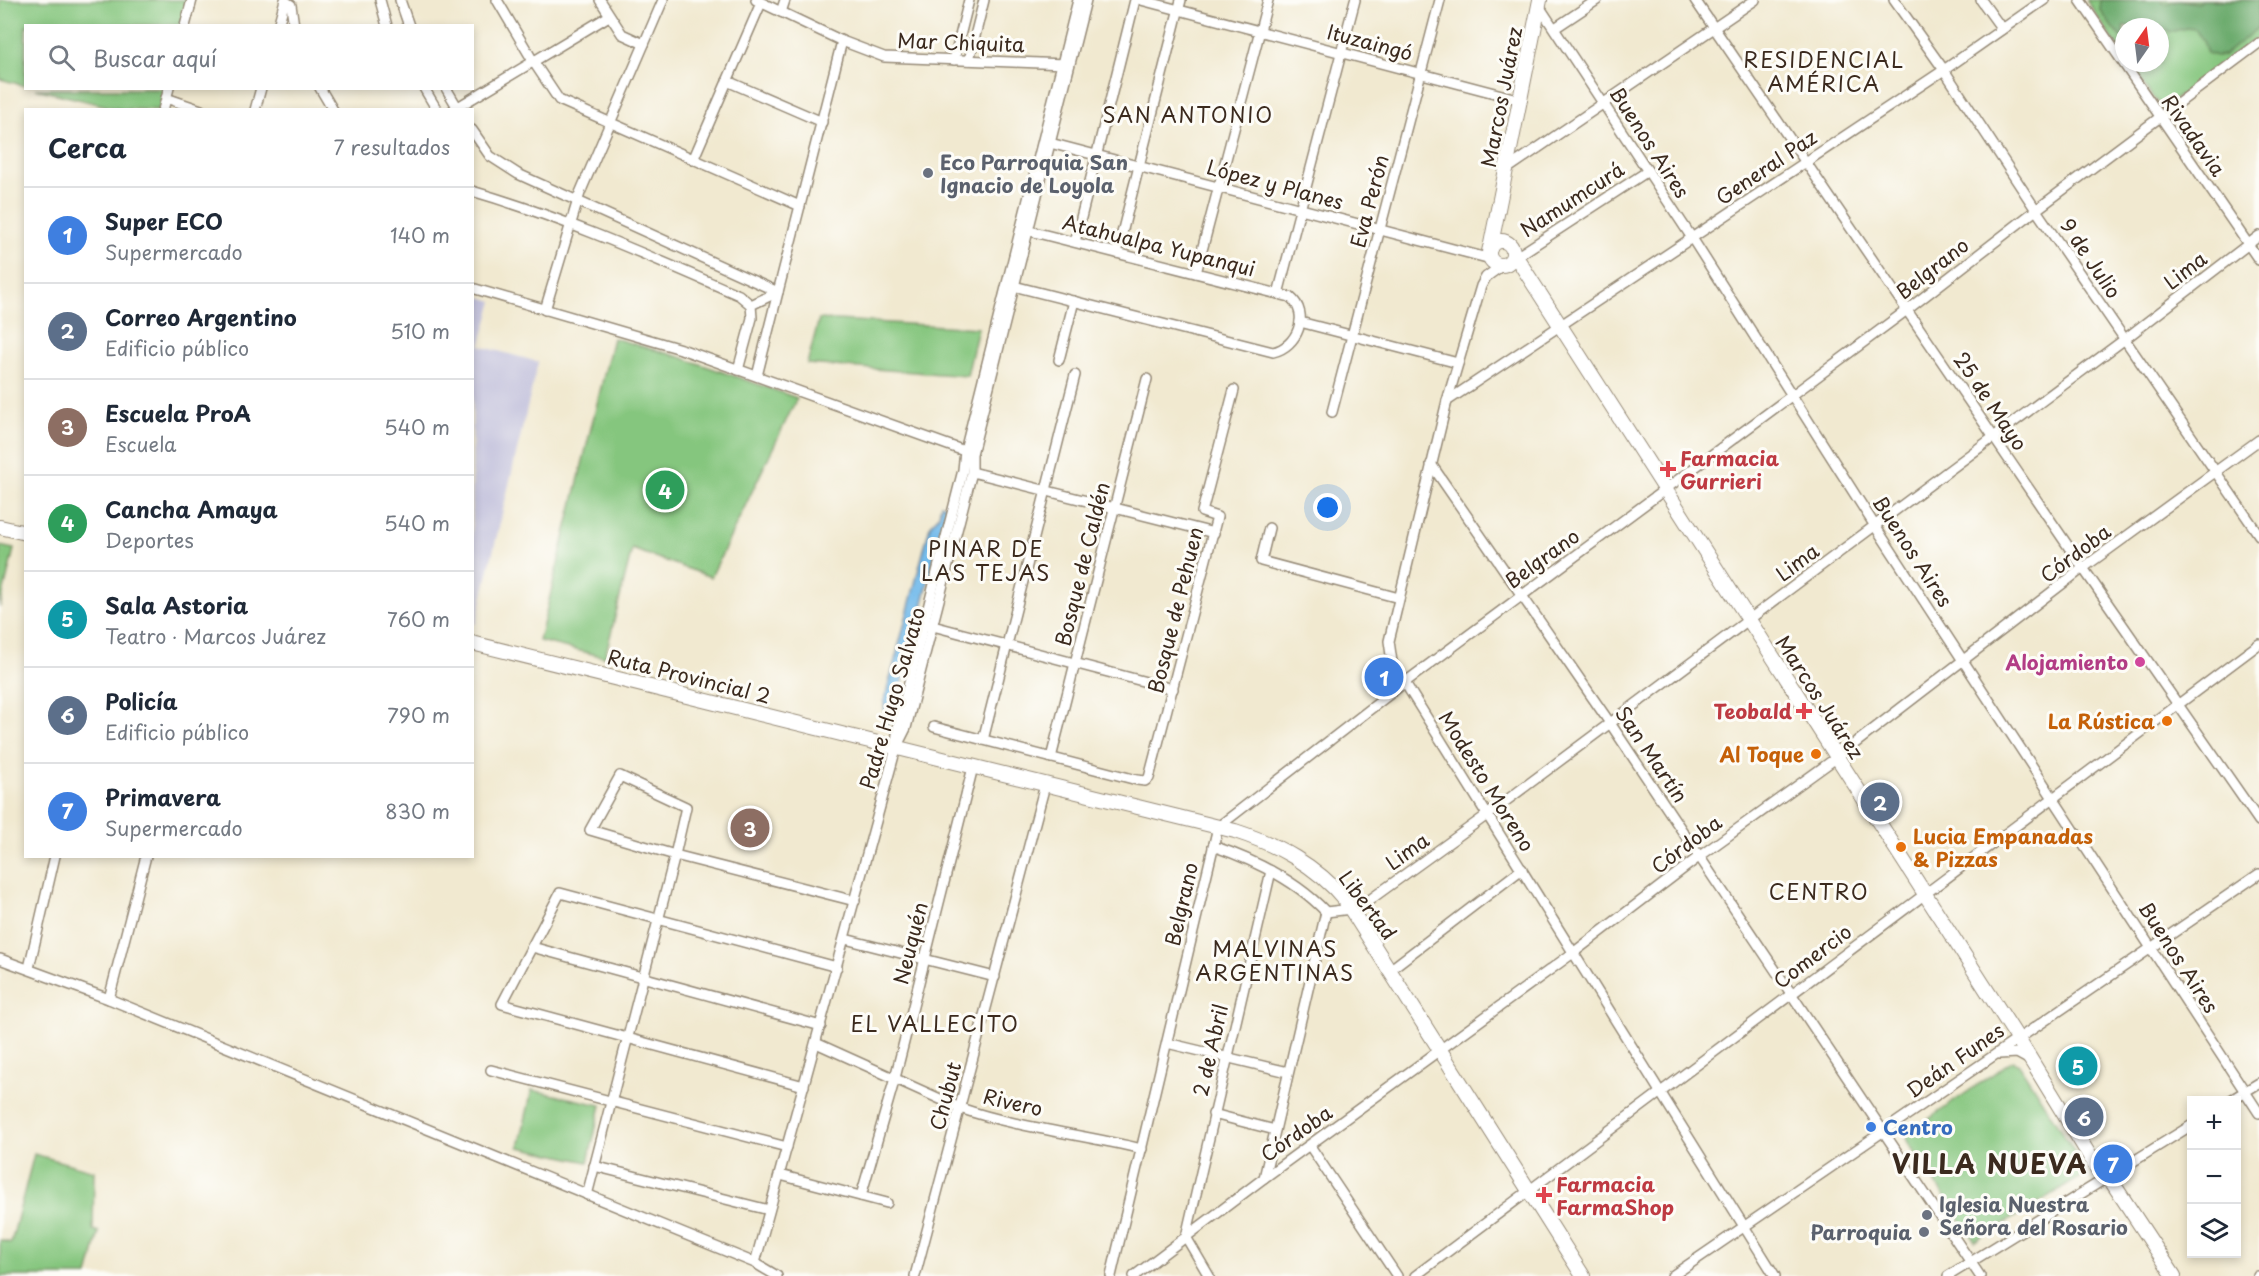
<!DOCTYPE html>
<html lang="es">
<meta charset="utf-8">
<style>
body{margin:0;font-family:"Playpen Sans",sans-serif;background:#f2f2f3;color:#1f2937}
.controls{position:absolute;right:18px;bottom:18px;display:grid;overflow:hidden;border-radius:0px;box-shadow:0 3px 9px #0003}
.controls button{width:54px;height:54px;display:grid;place-items:center;padding:0;border:0;border-bottom:2px solid #e0e1e3;background:#fff;color:#1f2937;font:30px sans-serif}
.compass{position:absolute;left:2115px;top:18px;width:54px;height:54px;border-radius:50%;background:#fff;box-shadow:0 3px 9px #0003;rotate:14deg}
.you{position:absolute;left:1328px;top:508px;width:21px;height:21px;margin:-15px;border:4px solid #fff;border-radius:50%;background:#1a73e8;box-shadow:0 0 0 9px #1a73e833}
.badge{display:grid;place-items:center;width:39px;height:39px;border-radius:50%;background:#1f6fb2;color:#fff;font-size:20px;font-weight:700}
.pin{position:absolute;translate:-50% -50%;border:3px solid #fff;box-shadow:0 2px 6px #0006}
.list{margin:0;padding:0;list-style:none}
h2{display:flex;justify-content:space-between;align-items:center;height:78px;margin:0;padding:0 24px;font-size:26px}
h2 small{font-size:20px;font-weight:400;color:#747a83}
.list li{display:grid;grid-template-columns:39px 1fr auto;gap:18px;align-items:center;box-sizing:border-box;height:96px;padding:0 24px;border-top:2px solid #e0e1e3}
.list b{display:block;font-size:22px;white-space:nowrap}
.list p{margin:0;font-size:20px;white-space:nowrap;color:#747a83}
.list em{font-size:20px;font-style:normal;color:#747a83}
.icon{flex:none;width:33px;height:33px;fill:none;stroke:currentColor;stroke-width:2;stroke-linecap:round;stroke-linejoin:round}
.map{position:relative;flex:none;width:2259px;height:1276px;overflow:hidden}
.search{position:absolute;background:#fff;box-shadow:0 3px 9px #0003;left:24px;top:24px;width:450px;height:66px;display:flex;align-items:center;gap:15px;box-sizing:border-box;padding:0 21px;border-radius:0px;color:#747a83;font-size:22px}
.panel{position:absolute;background:#fff;box-shadow:0 3px 9px #0003;left:24px;top:108px;width:450px;height:750px;border-radius:0px}
.map>svg:first-child{display:block}
.industrial{fill:#c2c1dc}
.green{fill:#85c67e;stroke:#60784e;stroke-width:1.5}
.forest{fill:#6cab6d;stroke:#546a46;stroke-width:1.5}
.water{fill:#74bbeb;stroke:#587284;stroke-width:1.5}
.lines{fill:none;stroke-linecap:round;stroke-linejoin:round}
.minor-casing{stroke:#968a77;stroke-width:12}
.secondary-casing{stroke:#968a77;stroke-width:16}
.minor{stroke:#fff;stroke-width:9}
.secondary{stroke:#fff;stroke-width:14}
.worship-dot{fill:#6b7280;stroke:#fdfcf7;stroke-width:2}
.health-dot{fill:#e0444e;stroke:#fdfcf7;stroke-width:2}
.hotel-dot{fill:#d1479c;stroke:#fdfcf7;stroke-width:2}
.food-dot{fill:#e8710a;stroke:#fdfcf7;stroke-width:2}
.shop-dot{fill:#3f7fe0;stroke:#fdfcf7;stroke-width:2}
.labels{text-anchor:middle;dominant-baseline:central;stroke-width:6;stroke-linejoin:round;paint-order:stroke}
.street-label{font-size:20px;fill:#3b2a1e;stroke:#fdfcf7}
.worship-label{font-size:20px;font-weight:bold;fill:#5b616d;stroke:#fdfcf7;text-anchor:start}
.health-label{font-size:20px;font-weight:bold;fill:#be3a42;stroke:#fdfcf7;text-anchor:start}
.hotel-label{font-size:20px;font-weight:bold;fill:#b23c85;stroke:#fdfcf7;text-anchor:end}
.food-label{font-size:20px;font-weight:bold;fill:#c56008;stroke:#fdfcf7;text-anchor:end}
.shop-label{font-size:20px;font-weight:bold;fill:#366cbe;stroke:#fdfcf7;text-anchor:start}
.neighbourhood-label{font-size:21px;letter-spacing:1.5px;fill:#3b2a1e;stroke:#fdfcf7}
.district-label{font-size:26px;font-weight:bold;letter-spacing:1.5px;fill:#3b2a1e;stroke:#fdfcf7}
</style>
<div class="map">
<svg width="2259" height="1276" viewBox="0 0 2259 1276">
<rect width="100%" height="100%" fill="#fdfcf7"/>
<filter id="ink" filterUnits="userSpaceOnUse"><feTurbulence type="fractalNoise" baseFrequency=".0167" numOctaves="2"/><feDisplacementMap in="SourceGraphic" scale="12" xChannelSelector="R" yChannelSelector="G"/><feConvolveMatrix kernelMatrix="1 2 1 2 8 2 1 2 1" color-interpolation-filters="sRGB"/></filter>
<filter id="wash" filterUnits="userSpaceOnUse"><feTurbulence type="fractalNoise" baseFrequency=".008" numOctaves="4" result="noise"/><feDisplacementMap in="SourceGraphic" scale="24" xChannelSelector="R" yChannelSelector="G"/><feGaussianBlur stdDeviation="1.35" result="paint"/><feColorMatrix in="noise" values="0 0 0 0 0 0 0 0 0 0 0 0 0 0 0 0 0 1.4 0 .05"/><feComposite in="paint" operator="in"/></filter>
<g filter="url(#wash)">
<rect width="100%" height="100%" fill="#f1e9d0"/>
<polygon class="industrial" points="473,295 493,301 480,346 538,362 476,624 472,623"/>
<g class="green">
<polygon points="0,0 187,0 181,25 26,26 25,86 0,79"/>
<polygon points="2086,0 2259,0 2259,36 2164,108 2153,98 2129,63 2160,63 2160,27 2124,27 2124,56"/>
<polygon points="36,89 164,89 159,110 119,109"/>
<polygon points="819,319 978,328 967,376 807,364"/>
<polygon points="613,338 680,357 797,398 711,577 632,549 605,657 539,641"/>
<polygon points="0,546 14,549 0,607"/>
<polygon points="2013,1060 2019,1064 2086,1170 2086,1174 1975,1241 1907,1141 1906,1135"/>
<polygon points="532,1090 601,1105 588,1162 519,1147"/>
<polygon points="34,1154 94,1171 93,1230 99,1232 88,1276 0,1276 0,1240 11,1243"/>
</g>
<polygon class="forest" points="2101,0 2160,0 2165,4 2178,0 2198,3 2201,0 2259,0 2259,27 2224,55 2216,56 2207,53 2203,41 2195,29 2186,28 2170,32 2159,25 2124,27 2124,40 2114,30 2100,10"/>
<polygon class="water" points="941,504 947,506 947,509 895,712 888,724 885,723 884,702 930,526 939,515"/>
</g>
<g filter="url(#ink)">
<g class="lines">
<defs>
<g id="minor">
<polyline points="380,0 387,26"/>
<polyline points="400,0 409,26"/>
<polyline points="497,0 533,61 559,100 800,206"/>
<polyline points="600,0 622,34 644,44"/>
<polyline points="756,0 842,41 884,57 1065,64"/>
<polyline points="1141,0 1521,100"/>
<polyline points="1695,0 2083,568 2259,821"/>
<polyline points="1894,0 1944,70 2036,210 2259,535"/>
<polyline points="1981,0 2002,29"/>
<polyline points="2080,0 2259,260"/>
<polyline points="285,1 291,5 294,26"/>
<polyline points="1539,6 1692,238 1875,526 2259,1113"/>
<polyline points="781,12 785,0"/>
<polyline points="185,26 192,0"/>
<polyline points="278,26 285,0"/>
<polyline points="1555,28 1597,0"/>
<polyline points="954,60 969,0"/>
<polyline points="969,60 984,0"/>
<polyline points="727,81 822,122"/>
<polyline points="320,88 333,110"/>
<polyline points="424,88 437,110"/>
<polyline points="446,88 459,110"/>
<polyline points="166,98 201,110"/>
<polyline points="163,110 169,88"/>
<polyline points="255,110 261,88"/>
<polyline points="453,110 609,16"/>
<polyline points="472,130 490,156 518,174 778,292 757,376"/>
<polyline points="1050,143 1491,259"/>
<polyline points="693,160 761,3"/>
<polyline points="1507,169 1755,0"/>
<path d="M472 191C565 218 651 257 739 295L751 305"/>
<polyline points="1075,242 1135,0"/>
<polyline points="1117,253 1181,0"/>
<polyline points="1516,257 1648,171"/>
<polyline points="1504,264 1486,277 1481,286 1447,401 1389,641 1392,662 1775,1276"/>
<polyline points="1196,273 1268,0"/>
<path d="M1010 285 1273 352C1297 347 1311 314 1290 297L1022 229"/>
<polyline points="472,288 681,349 970,453"/>
<polyline points="1278,294 1355,0"/>
<polyline points="545,310 580,193 663,0"/>
<polyline points="1300,322 1458,363"/>
<polyline points="1059,360 1074,301"/>
<polyline points="738,370 752,318 751,305 778,292 842,41"/>
<polyline points="1447,401 1944,70 2044,0"/>
<polyline points="1332,412 1440,0"/>
<polyline points="1431,464 1610,723 1980,1276"/>
<polyline points="972,472 1214,533"/>
<polyline points="1269,528 1261,561 1399,598"/>
<polyline points="929,625 1173,689"/>
<polyline points="934,727 1137,780 1145,781 1149,778 1217,517 1202,512 1234,390"/>
<polyline points="983,740 1075,375"/>
<polyline points="896,742 898,726 963,470 965,451 1078,0"/>
<polyline points="1051,758 1147,379"/>
<path d="M1213 846C1254 860 1296 880 1326 912"/>
<polyline points="1326,912 1351,909"/>
<polyline points="1353,912 1487,815 2125,339 2259,236"/>
<polyline points="845,939 995,977"/>
<polyline points="532,947 821,1026"/>
<polyline points="0,959 109,999 755,1263 777,1276"/>
<polyline points="29,968 55,856"/>
<polyline points="1391,969 1522,869"/>
<polyline points="109,999 146,856"/>
<path d="M816 1043 960 1108C1018 1128 1081 1134 1142 1149"/>
<polyline points="1167,1043 1288,1072"/>
<polyline points="1999,1054 2017,1053 2028,1059"/>
<polyline points="491,1070 787,1147"/>
<polyline points="804,1086 502,1004 560,893 837,967"/>
<polyline points="2231,1100 2259,1083"/>
<polyline points="1213,1114 1275,1130"/>
<polyline points="1310,1146 1397,1276"/>
<polyline points="594,1166 769,1210"/>
<polyline points="780,1175 887,1203"/>
<polyline points="1264,1178 1326,912"/>
<polyline points="587,1195 675,855 686,807 620,776 590,830 675,855 855,901"/>
<polyline points="861,1196 895,1078 973,767"/>
<polyline points="755,1263 896,748 906,728 972,472 972,454 1086,0"/>
<polyline points="915,1276 1045,785"/>
<polyline points="1111,1276 1218,827 1404,683 1907,310 2036,210 2259,43"/>
<polyline points="1134,1276 1264,1178 1573,953 1700,856 1836,758 2083,568 2259,440"/>
<polyline points="1209,1276 1186,1237 1271,871"/>
<polyline points="1415,1276 2259,644"/>
<polyline points="1672,1276 2259,874"/>
<polyline points="1948,1276 2192,1125"/>
<polyline points="2258,1276 2259,1276"/>
</g>
<g id="secondary">
<circle cx="1501" cy="253" r="12"/>
<polyline points="1490,249 1540,0"/>
<polyline points="1513,252 2018,1039 2099,1171 2112,1182 2174,1276"/>
<polyline points="0,527 26,533"/>
<path d="M472 643 1235 831C1278 845 1316 865 1345 900L1583 1276"/>
</g>
</defs>
<use href="#minor" class="minor-casing"/>
<use href="#secondary" class="secondary-casing"/>
<use href="#minor" class="minor"/>
<use href="#secondary" class="secondary"/>
</g>
</g>
<g class="worship-dot">
<circle cx="928" cy="173" r="6"/>
<circle cx="1927" cy="1215" r="6"/>
<circle cx="1924" cy="1232" r="6"/>
</g>
<g class="health-dot">
<path d="M1665 460h6v6h6v6h-6v6h-6v-6h-6v-6h6z"/>
<path d="M1801 702h6v6h6v6h-6v6h-6v-6h-6v-6h6z"/>
<path d="M1541 1186h6v6h6v6h-6v6h-6v-6h-6v-6h6z"/>
</g>
<circle class="hotel-dot" cx="2140" cy="662" r="6"/>
<g class="food-dot">
<circle cx="2167" cy="721" r="6"/>
<circle cx="1816" cy="754" r="6"/>
<circle cx="1901" cy="847" r="6"/>
</g>
<circle class="shop-dot" cx="1871" cy="1127" r="6"/>
<g class="labels">
<g class="street-label">
<text transform="translate(961 42) rotate(2)">Mar Chiquita</text>
<text transform="translate(1370 42) rotate(15)">Ituzaingó</text>
<text transform="translate(1501 97) rotate(-79)">Marcos Juárez</text>
<text transform="translate(2194 135) rotate(55)">Rivadavia</text>
<text transform="translate(1650 142) rotate(57)">Buenos Aires</text>
<text transform="translate(1766 167) rotate(-34)">General Paz</text>
<text transform="translate(1275 184) rotate(15)">López y Planes</text>
<text transform="translate(1572 199) rotate(-33)">Namumcurá</text>
<text transform="translate(1369 201) rotate(-75)">Eva Perón</text>
<text transform="translate(1159 245) rotate(14)">Atahualpa Yupanqui</text>
<text transform="translate(2091 258) rotate(56)">9 de Julio</text>
<text transform="translate(1932 268) rotate(-38)">Belgrano</text>
<text transform="translate(2185 270) rotate(-38)">Lima</text>
<text transform="translate(1991 401) rotate(56)">25 de Mayo</text>
<text transform="translate(1913 551) rotate(57)">Buenos Aires</text>
<text transform="translate(2075 553) rotate(-37)">Córdoba</text>
<text transform="translate(1542 558) rotate(-36)">Belgrano</text>
<text transform="translate(1797 562) rotate(-37)">Lima</text>
<text transform="translate(1082 564) rotate(-76)">Bosque de Caldén</text>
<text transform="translate(1175 610) rotate(-76)">Bosque de Pehuen</text>
<text transform="translate(689 676) rotate(14)">Ruta Provincial 2</text>
<text transform="translate(1820 697) rotate(57)">Marcos Juárez</text>
<text transform="translate(892 698) rotate(-74)">Padre Hugo Salvato</text>
<text transform="translate(1652 754) rotate(56)">San Martín</text>
<text transform="translate(1487 781) rotate(58)">Modesto Moreno</text>
<text transform="translate(1686 844) rotate(-37)">Córdoba</text>
<text transform="translate(1407 851) rotate(-36)">Lima</text>
<text transform="translate(1181 904) rotate(-77)">Belgrano</text>
<text transform="translate(1368 905) rotate(53)">Libertad</text>
<text transform="translate(910 943) rotate(-76)">Neuquén</text>
<text transform="translate(1812 956) rotate(-37)">Comercio</text>
<text transform="translate(2179 957) rotate(57)">Buenos Aires</text>
<text transform="translate(1210 1050) rotate(-77)">2 de Abril</text>
<text transform="translate(1955 1060) rotate(-35)">Deán Funes</text>
<text transform="translate(945 1096) rotate(-75)">Chubut</text>
<text transform="translate(1013 1102) rotate(13)">Rivero</text>
<text transform="translate(1296 1133) rotate(-35)">Córdoba</text>
</g>
<g class="worship-label">
<text x="940" y="162">Eco Parroquia San<tspan x="940" dy="23">Ignacio de Loyola</tspan></text>
<text x="1939" y="1204">Iglesia Nuestra<tspan x="1939" dy="23">Señora del Rosario</tspan></text>
<text x="1912" y="1232" text-anchor="end">Parroquia</text>
</g>
<g class="health-label">
<text x="1680" y="458">Farmacia<tspan x="1680" dy="23">Gurrieri</tspan></text>
<text x="1792" y="711" text-anchor="end">Teobald</text>
<text x="1556" y="1184">Farmacia<tspan x="1556" dy="23">FarmaShop</tspan></text>
</g>
<g class="hotel-label">
<text x="2128" y="662">Alojamiento</text>
</g>
<g class="food-label">
<text x="2155" y="721">La Rústica</text>
<text x="1804" y="754">Al Toque</text>
<text x="1913" y="836" text-anchor="start">Lucia Empanadas<tspan x="1913" dy="23">&amp; Pizzas</tspan></text>
</g>
<g class="shop-label">
<text x="1883" y="1127">Centro</text>
</g>
<g class="neighbourhood-label">
<text x="1824" y="59">RESIDENCIAL<tspan x="1824" dy="24">AMÉRICA</tspan></text>
<text x="1188" y="114">SAN ANTONIO</text>
<text x="986" y="548">PINAR DE<tspan x="986" dy="24">LAS TEJAS</tspan></text>
<text x="1819" y="891">CENTRO</text>
<text x="1275" y="948">MALVINAS<tspan x="1275" dy="24">ARGENTINAS</tspan></text>
<text x="935" y="1023">EL VALLECITO</text>
</g>
<g class="district-label">
<text x="1990" y="1163">VILLA NUEVA</text>
</g>
</g>
</svg>
<div class="controls">
<button>+</button>
<button>−</button>
<button><svg class="icon" aria-label="layers" viewBox="0 0 24 24"><path d="M12 4l9 5-9 5-9-5zM3 14l9 5 9-5"/></svg></button>
</div>
<svg class="compass" viewBox="-18 -18 36 36"><path d="M0-13l5 13h-10z" fill="#e53935"/><path d="M0 13l5-13h-10z" fill="#747a83"/></svg>
<div class="you"></div>
<div class="pin badge" style="left:1384px;top:677px;background:#3f7fe0">1</div>
<div class="pin badge" style="left:1880px;top:802px;background:#5c6f8a">2</div>
<div class="pin badge" style="left:750px;top:828px;background:#8d6e63">3</div>
<div class="pin badge" style="left:665px;top:490px;background:#2e9e5b">4</div>
<div class="pin badge" style="left:2078px;top:1066px;background:#0f9aa8">5</div>
<div class="pin badge" style="left:2084px;top:1117px;background:#5c6f8a">6</div>
<div class="pin badge" style="left:2113px;top:1164px;background:#3f7fe0">7</div>
<div class="search"><svg class="icon" aria-label="search" viewBox="0 0 24 24"><circle cx="10" cy="10" r="6"/><path d="M15 15l6 6"/></svg>Buscar aquí</div>
<section class="panel">
<h2>Cerca<small>7 resultados</small></h2>
<ul class="list">
<li><span class="badge" style="background:#3f7fe0">1</span><div><b>Super ECO</b><p>Supermercado</p></div><em>140 m</em></li>
<li><span class="badge" style="background:#5c6f8a">2</span><div><b>Correo Argentino</b><p>Edificio público</p></div><em>510 m</em></li>
<li><span class="badge" style="background:#8d6e63">3</span><div><b>Escuela ProA</b><p>Escuela</p></div><em>540 m</em></li>
<li><span class="badge" style="background:#2e9e5b">4</span><div><b>Cancha Amaya</b><p>Deportes</p></div><em>540 m</em></li>
<li><span class="badge" style="background:#0f9aa8">5</span><div><b>Sala Astoria</b><p>Teatro · Marcos Juárez</p></div><em>760 m</em></li>
<li><span class="badge" style="background:#5c6f8a">6</span><div><b>Policía</b><p>Edificio público</p></div><em>790 m</em></li>
<li><span class="badge" style="background:#3f7fe0">7</span><div><b>Primavera</b><p>Supermercado</p></div><em>830 m</em></li>
</ul>
</section>
</div>
